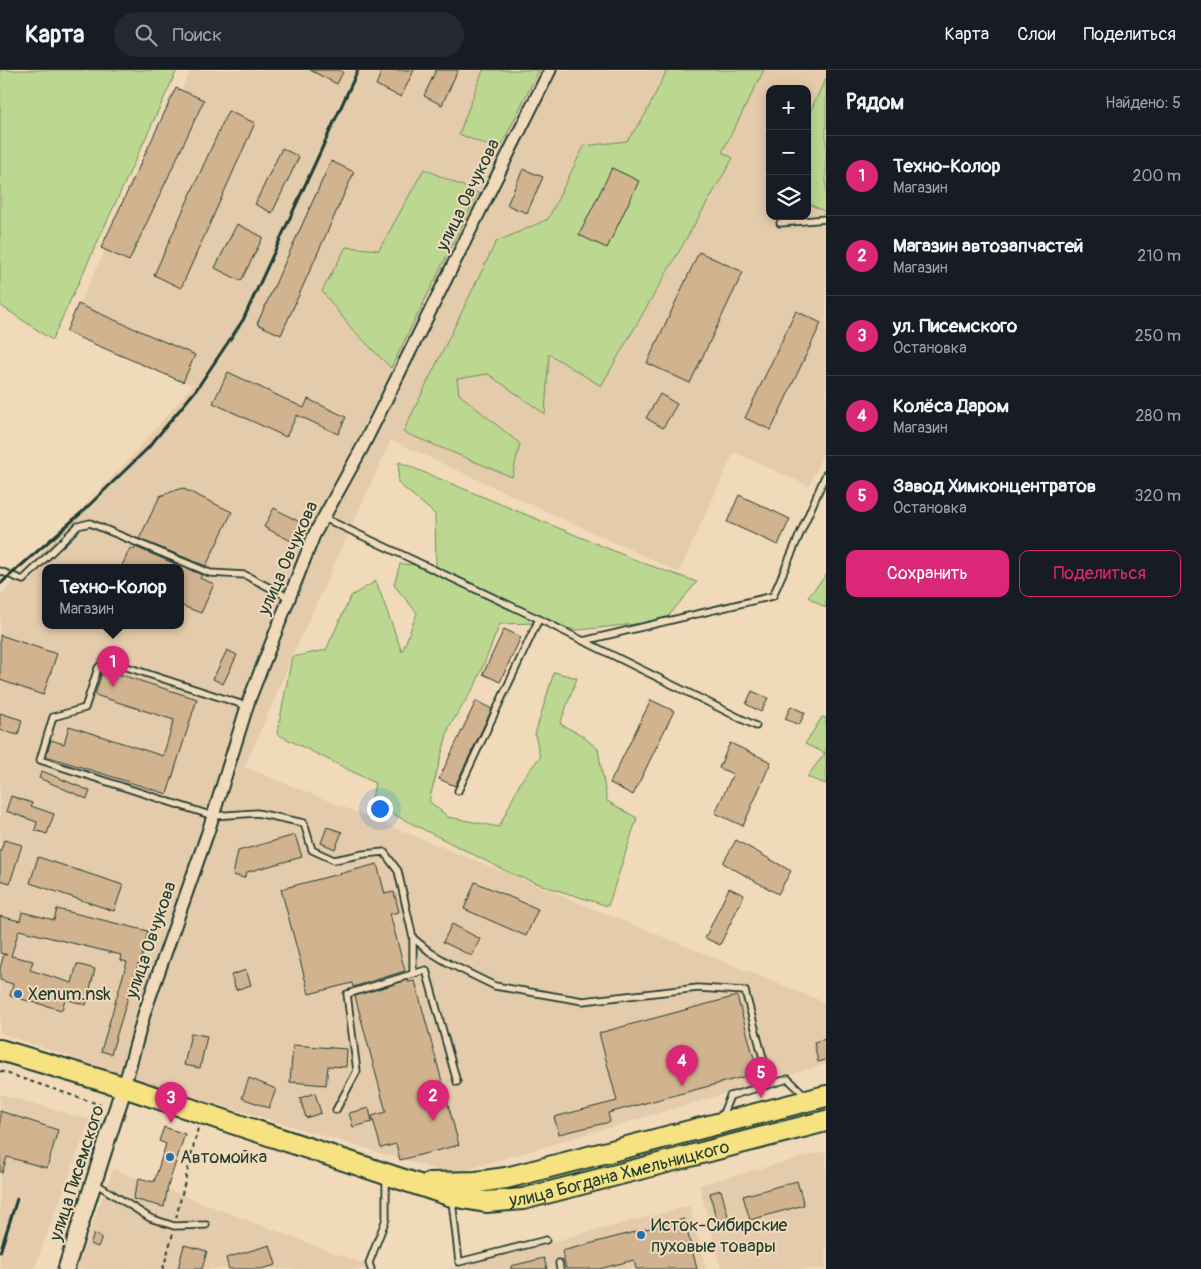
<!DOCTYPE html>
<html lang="ru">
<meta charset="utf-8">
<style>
body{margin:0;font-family:Pangolin,sans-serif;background:#242831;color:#f1f3f6}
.controls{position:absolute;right:15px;top:15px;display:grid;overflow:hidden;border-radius:10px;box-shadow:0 2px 12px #0003}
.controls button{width:45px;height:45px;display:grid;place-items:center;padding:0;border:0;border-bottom:1px solid #363941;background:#171b24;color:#f1f3f6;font:25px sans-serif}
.you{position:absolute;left:379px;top:738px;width:18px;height:18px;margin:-12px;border:4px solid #fff;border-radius:50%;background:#1a73e8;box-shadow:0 0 0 8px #1a73e833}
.badge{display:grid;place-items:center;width:32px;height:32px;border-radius:50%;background:#db2777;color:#fff;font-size:16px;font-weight:700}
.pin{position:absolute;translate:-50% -41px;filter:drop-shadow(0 1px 2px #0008)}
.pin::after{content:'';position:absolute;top:26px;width:18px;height:15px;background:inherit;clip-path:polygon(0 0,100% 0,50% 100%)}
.popup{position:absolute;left:42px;top:494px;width:142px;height:65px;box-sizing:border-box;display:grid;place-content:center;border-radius:10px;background:#171b24;filter:drop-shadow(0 1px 4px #0005);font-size:16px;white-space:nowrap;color:#9ea1a6}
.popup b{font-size:19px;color:#f1f3f6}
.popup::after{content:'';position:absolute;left:50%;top:100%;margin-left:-10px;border:10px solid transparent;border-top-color:#171b24}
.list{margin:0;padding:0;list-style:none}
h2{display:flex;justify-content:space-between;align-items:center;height:65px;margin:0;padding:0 20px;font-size:21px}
h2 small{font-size:16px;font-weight:400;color:#9ea1a6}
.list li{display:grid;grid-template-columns:32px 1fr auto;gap:15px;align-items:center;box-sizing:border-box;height:80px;padding:0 20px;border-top:1px solid #363941}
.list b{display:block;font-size:19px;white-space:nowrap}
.list p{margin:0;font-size:16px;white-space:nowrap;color:#9ea1a6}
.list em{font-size:16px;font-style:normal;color:#9ea1a6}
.actions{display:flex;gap:10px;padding:15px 20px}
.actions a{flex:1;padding:11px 0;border:1px solid #db2777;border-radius:10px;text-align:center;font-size:18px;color:#db2777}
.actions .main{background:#db2777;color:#fff}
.icon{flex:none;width:28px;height:28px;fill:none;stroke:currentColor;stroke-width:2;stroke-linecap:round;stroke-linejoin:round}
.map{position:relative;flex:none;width:826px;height:1199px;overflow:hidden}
header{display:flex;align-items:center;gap:30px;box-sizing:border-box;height:70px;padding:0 25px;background:#171b24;border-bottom:1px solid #363941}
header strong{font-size:24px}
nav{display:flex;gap:28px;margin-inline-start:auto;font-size:18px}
.search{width:350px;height:45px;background:#242831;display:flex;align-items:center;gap:12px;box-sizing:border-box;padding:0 18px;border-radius:28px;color:#9ea1a6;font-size:19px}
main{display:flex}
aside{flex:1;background:#171b24}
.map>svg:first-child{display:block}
.built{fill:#e4cbab;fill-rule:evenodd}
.green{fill:#bcd890;stroke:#6e8a62}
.building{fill:#d2b390;stroke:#1f3d34}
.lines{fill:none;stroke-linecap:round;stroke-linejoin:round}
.lane-casing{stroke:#1f3d34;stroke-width:9}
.street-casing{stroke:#1f3d34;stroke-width:15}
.secondary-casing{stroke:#1f3d34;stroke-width:19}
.highway-casing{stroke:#1f3d34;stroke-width:24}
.path{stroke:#1f3d34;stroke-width:2;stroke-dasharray:4 4;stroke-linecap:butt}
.lane{stroke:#f1dab9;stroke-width:5.5}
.street{stroke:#f1dab9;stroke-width:11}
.secondary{stroke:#f1dab9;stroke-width:15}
.highway{stroke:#f6e281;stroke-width:20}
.rail{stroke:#1f3d34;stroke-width:3}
.poi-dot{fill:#1f6fb2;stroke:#f1dab9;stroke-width:2}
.labels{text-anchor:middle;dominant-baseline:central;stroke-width:4;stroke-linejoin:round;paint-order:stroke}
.street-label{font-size:18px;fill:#1f3d34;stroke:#f1dab9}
.poi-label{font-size:18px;fill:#1f3d34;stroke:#f1dab9;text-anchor:start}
</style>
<header>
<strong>Карта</strong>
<div class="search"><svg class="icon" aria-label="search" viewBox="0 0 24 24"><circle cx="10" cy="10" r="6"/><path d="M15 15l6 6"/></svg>Поиск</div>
<nav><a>Карта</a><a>Слои</a><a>Поделиться</a></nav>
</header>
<main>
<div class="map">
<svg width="826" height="1199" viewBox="0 0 826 1199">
<rect width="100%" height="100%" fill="#f1dab9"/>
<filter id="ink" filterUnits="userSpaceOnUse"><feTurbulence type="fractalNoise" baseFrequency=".02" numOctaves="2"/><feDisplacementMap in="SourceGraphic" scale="10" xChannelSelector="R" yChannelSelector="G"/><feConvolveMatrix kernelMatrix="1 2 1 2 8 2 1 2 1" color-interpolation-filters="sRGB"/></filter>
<g filter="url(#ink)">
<g class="built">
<path d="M191 0H826V378L809 416 734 382 679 502 391 370 292 587 245 697 826 933V994L451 1104 154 1015 0 963V526L131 387 193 315 67 260ZM770 19H807V146H770ZM46 498H180V556H46Z"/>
<polygon points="0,1024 90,1050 34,1199 0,1199"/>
<polygon points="826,1081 826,1199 721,1199 699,1115"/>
<polygon points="113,1099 377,1199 76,1199"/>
<polygon points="690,1136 706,1199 446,1199"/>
</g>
<g class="green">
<polygon points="0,0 177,0 52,270 0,235"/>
<polygon points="483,0 539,0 499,80 459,64"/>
<polygon points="667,0 764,0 722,82 733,88 601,316 549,284 545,344 488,304 457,309 459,324 520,374 512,407 403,362 496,172 548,149 584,76 627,71 645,45"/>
<polygon points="826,8 826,142 807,133 807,48"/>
<polygon points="424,99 478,123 391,298 352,259 322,221 346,177 379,180"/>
<polygon points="399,392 643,493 697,512 664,551 578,560 537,553 500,554 475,616 449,657 429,731 448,747 499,757 521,711 540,687 535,664 554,602 577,608 560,654 580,664 598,679 607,731 637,748 608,836 547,817 512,804 371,733 375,713 277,664 292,587 326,580 351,526 376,511 402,582 417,543 394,515 400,494 436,496 435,444 398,413"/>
<polygon points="826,505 826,538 808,527"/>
<polygon points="822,647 826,648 826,714 807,707 825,683 805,674"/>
</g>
<g class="building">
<polygon points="310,0 338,0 343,2 337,14"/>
<polygon points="382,0 414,0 401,27 376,15"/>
<polygon points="436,0 458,0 442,35 424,26"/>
<polygon points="176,18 204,30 129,191 101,178"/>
<polygon points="228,41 255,53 181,218 154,205"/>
<polygon points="282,78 299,87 272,143 255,134"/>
<polygon points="331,91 354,102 281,265 257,254"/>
<polygon points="612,98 639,111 607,178 579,165"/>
<polygon points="523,99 543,107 527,143 507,135"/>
<polygon points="237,154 263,167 241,211 215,198"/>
<polygon points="699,182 743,202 690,313 647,293"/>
<polygon points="78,234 195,285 183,312 66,262"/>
<polygon points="796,241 821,253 771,360 745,348"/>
<polygon points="228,302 304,338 308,329 346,347 338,364 297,345 286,367 213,333"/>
<polygon points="660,324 677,334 663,358 646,348"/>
<polygon points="182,418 232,442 206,496 139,469 160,426"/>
<polygon points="739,425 790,449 778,475 727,452"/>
<polygon points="274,438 303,454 293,472 264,457"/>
<polygon points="135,477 202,505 200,508 214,514 201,543 180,535 180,498 121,498 130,478 134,480"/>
<polygon points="504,559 521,567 500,612 483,604"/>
<polygon points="0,565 57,584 43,625 0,610"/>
<polygon points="227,580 237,585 223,614 213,609"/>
<polygon points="103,599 197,629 167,724 46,686 51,670 64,674 69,656 163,686 174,650 95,625"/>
<polygon points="752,621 768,628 761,642 746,634"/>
<polygon points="651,630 674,641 633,725 610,713"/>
<polygon points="476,631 492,639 455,716 439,709"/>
<polygon points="791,636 805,643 799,655 785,649"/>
<polygon points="0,643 22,650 18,665 0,660"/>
<polygon points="730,673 771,692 743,756 715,743 733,704 719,698"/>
<polygon points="42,701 90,721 87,729 39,708"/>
<polygon points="11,726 32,733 31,736 54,744 47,764 35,760 37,752 6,741"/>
<polygon points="327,757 342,762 335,779 321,773"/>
<polygon points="295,765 302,787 247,802 244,808 233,805 238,781"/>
<polygon points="4,770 22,775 10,813 0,810 0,783"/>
<polygon points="736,770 791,801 778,824 723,793"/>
<polygon points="38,787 123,815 114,841 30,813"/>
<polygon points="377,794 385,824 394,822 399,842 390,844 405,901 353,917 352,913 309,924 281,819"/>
<polygon points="475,812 538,839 526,866 464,839"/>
<polygon points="729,818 744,825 720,875 705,868"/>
<polygon points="57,839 148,861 140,895 138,894 111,984 101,981 127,892 120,890 121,885 19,860 11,886 33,891 30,900 72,913 77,894 95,899 86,935 65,929 62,940 10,926 13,914 0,910 0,898 4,884 7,885 0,883 0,846 20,851 22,842 54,850"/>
<polygon points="452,854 480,869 472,886 443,872"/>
<polygon points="246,900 251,915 236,920 231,905"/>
<polygon points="408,910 408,912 415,911 459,1075 400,1090 396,1074 381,1078 372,1046 386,1042 355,926"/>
<polygon points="737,926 758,1003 608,1043 610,1052 559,1064 554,1047 617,1031 599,963"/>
<polygon points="191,963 207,966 200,998 184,995"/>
<polygon points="826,969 826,990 818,992 814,972"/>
<polygon points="293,975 347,979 346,997 328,996 326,1015 290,1012"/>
<polygon points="249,1008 276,1019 269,1038 242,1028"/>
<polygon points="315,1023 321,1043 306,1048 300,1028"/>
<polygon points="369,1038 372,1052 353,1057 349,1043"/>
<polygon points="0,1041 58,1060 47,1098 7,1087 2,1103 0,1102"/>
<polygon points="164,1057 185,1064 168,1116 164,1137 133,1129 139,1108 154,1112 166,1074 159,1071"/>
<polygon points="797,1111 804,1135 750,1150 743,1126"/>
<polygon points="721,1120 729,1150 717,1153 710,1123"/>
<polygon points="684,1149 697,1199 636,1199 634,1190 599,1199 566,1199 562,1181"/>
<polygon points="94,1164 102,1167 98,1177 90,1174"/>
<polygon points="184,1175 207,1181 202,1199 178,1199"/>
<polygon points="270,1175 276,1195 261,1199 229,1199 226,1188"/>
<polygon points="544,1188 547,1199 511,1199 511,1196"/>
</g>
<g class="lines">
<defs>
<g id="lane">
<polyline points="780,153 826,149"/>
<polyline points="324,448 539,549 458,721"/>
<polyline points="0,501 23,510 78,456 90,453 210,503 245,505 288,527"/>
<polyline points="539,549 756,656"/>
<polyline points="583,571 773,526 826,404"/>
<polyline points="247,636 105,590 98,598 85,638 53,647 40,690 213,746 257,743 304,753 312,780 334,790 364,784 384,782 398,801 413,868 430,882 450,894 495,916 583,931 698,918 745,921 770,1014"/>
<polyline points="413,903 413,868"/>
<polyline points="336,1040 357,1001 347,924 426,900 457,1012"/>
<polyline points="721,1048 730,1026 788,1009 806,1026"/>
<polyline points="95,1113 150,1148 174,1156 206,1155"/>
<polyline points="452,1131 459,1192 546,1170"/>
<polyline points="559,1193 560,1199"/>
<polyline points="371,1199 369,1193 386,1149 386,1107"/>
</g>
<polyline id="street" points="124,1017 145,941 208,762 249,630 314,465 362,378 550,0"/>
<polyline id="secondary" points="66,1199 124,1017"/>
<g id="highway">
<path id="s1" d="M0 980 124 1017 452 1126 486 1132 523 1129 826 1051"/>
<polyline points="430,1113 477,1112 506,1108 826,1026"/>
</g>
</defs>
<use href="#lane" class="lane-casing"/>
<use href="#street" class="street-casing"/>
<use href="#secondary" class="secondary-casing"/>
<use href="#highway" class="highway-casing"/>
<g class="path">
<polyline points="0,1001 101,1035"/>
<polyline points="176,1148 198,1058"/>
<polyline points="163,1199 173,1163"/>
</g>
<use href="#lane" class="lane"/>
<use href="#street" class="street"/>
<use href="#secondary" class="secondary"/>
<use href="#highway" class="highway"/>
<g class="rail">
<polyline points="0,514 80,444 148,378 196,320 243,250 358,0"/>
<polyline points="0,1182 17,1129"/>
</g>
</g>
</g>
<g class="poi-dot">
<circle cx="18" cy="924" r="5"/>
<circle cx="170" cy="1087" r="5"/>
<circle cx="641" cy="1165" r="5"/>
</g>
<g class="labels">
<g class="street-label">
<text transform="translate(468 125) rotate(-64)">улица Овчукова</text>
<text transform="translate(288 488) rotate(-66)">улица Овчукова</text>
<text transform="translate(151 870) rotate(-71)">улица Овчукова</text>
<text transform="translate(77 1103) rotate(-72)">улица Писемского</text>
<text stroke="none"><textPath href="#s1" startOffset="646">улица Богдана Хмельницкого</textPath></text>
</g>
<g class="poi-label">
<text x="28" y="924">Xenum.nsk</text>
<text x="180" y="1087">Автомойка</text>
<text x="651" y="1155">Исток-Сибирские<tspan x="651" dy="21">пуховые товары</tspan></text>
</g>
</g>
</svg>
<div class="controls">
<button>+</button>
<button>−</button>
<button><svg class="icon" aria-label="layers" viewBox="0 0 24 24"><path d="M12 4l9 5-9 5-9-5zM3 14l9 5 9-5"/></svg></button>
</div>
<div class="you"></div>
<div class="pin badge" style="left:113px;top:617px">1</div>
<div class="popup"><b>Техно-Колор</b>Магазин</div>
<div class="pin badge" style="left:433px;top:1051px">2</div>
<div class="pin badge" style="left:171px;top:1053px">3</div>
<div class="pin badge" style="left:682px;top:1016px">4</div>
<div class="pin badge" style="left:761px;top:1028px">5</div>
</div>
<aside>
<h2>Рядом<small>Найдено: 5</small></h2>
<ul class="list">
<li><span class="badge">1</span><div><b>Техно-Колор</b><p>Магазин</p></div><em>200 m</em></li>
<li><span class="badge">2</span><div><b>Магазин автозапчастей</b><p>Магазин</p></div><em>210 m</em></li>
<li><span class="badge">3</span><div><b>ул. Писемского</b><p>Остановка</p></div><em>250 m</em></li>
<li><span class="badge">4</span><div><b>Колёса Даром</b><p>Магазин</p></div><em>280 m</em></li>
<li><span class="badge">5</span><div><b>Завод Химконцентратов</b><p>Остановка</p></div><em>320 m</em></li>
</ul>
<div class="actions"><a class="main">Сохранить</a><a>Поделиться</a></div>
</aside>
</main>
